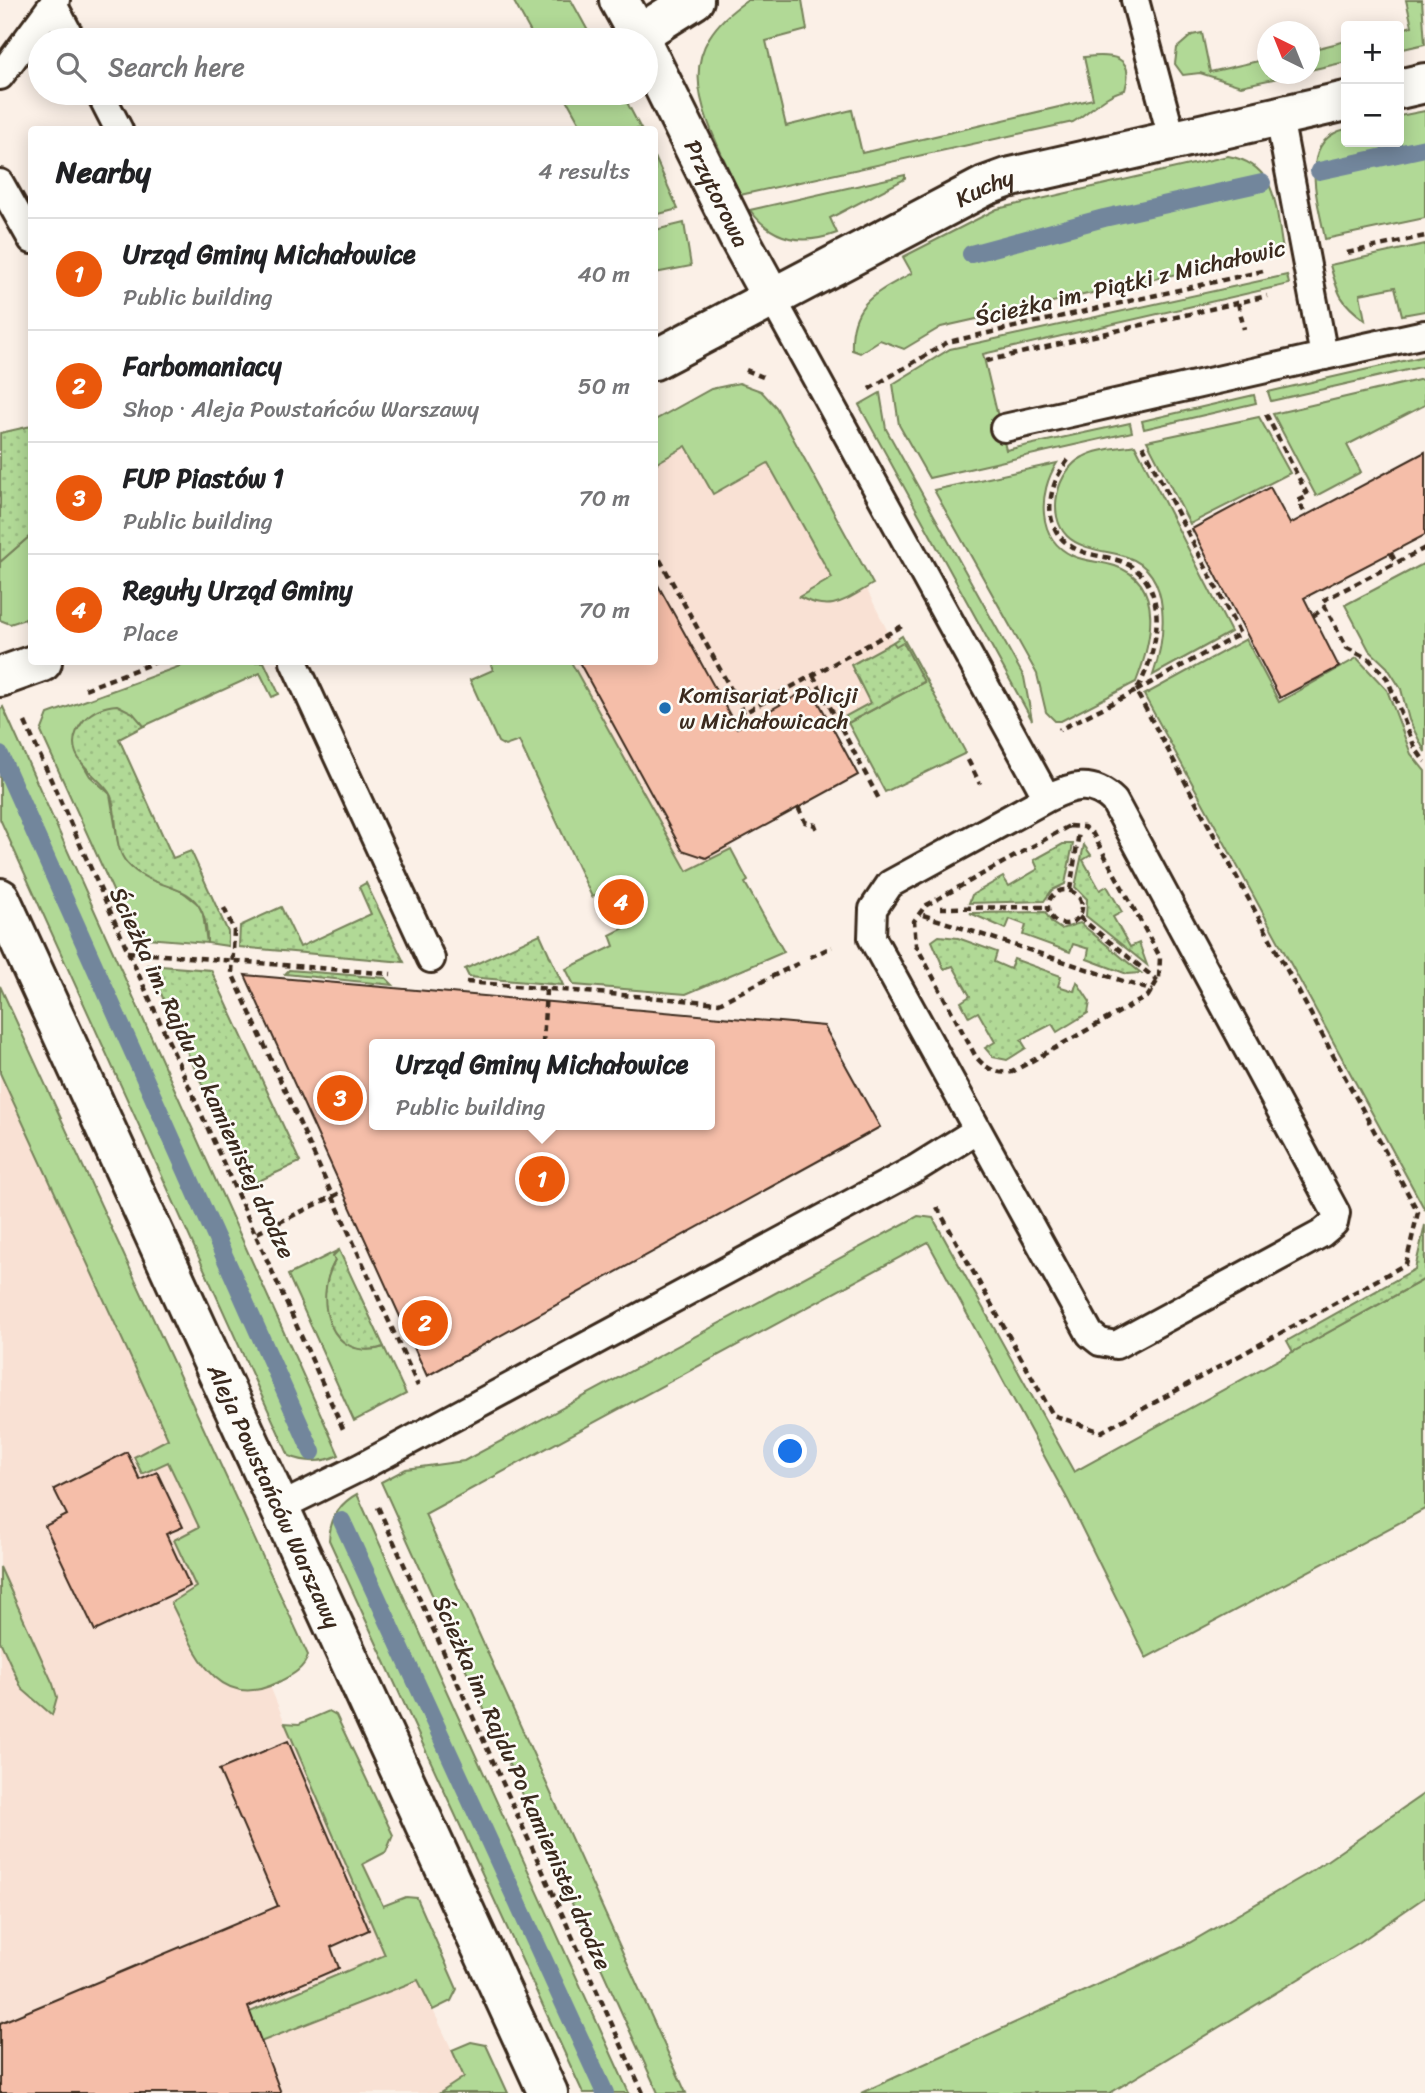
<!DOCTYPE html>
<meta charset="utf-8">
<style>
body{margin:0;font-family:Sriracha,sans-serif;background:#f6f6f6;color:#202124}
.controls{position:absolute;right:21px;top:21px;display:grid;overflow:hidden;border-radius:7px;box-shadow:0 4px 18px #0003}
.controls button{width:63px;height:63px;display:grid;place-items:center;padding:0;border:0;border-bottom:2px solid #e0e0e0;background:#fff;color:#202124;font:35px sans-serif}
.compass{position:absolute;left:1257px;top:21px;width:63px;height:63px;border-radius:50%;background:#fff;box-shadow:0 4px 18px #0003;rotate:317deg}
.you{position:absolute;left:791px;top:1452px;width:24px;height:24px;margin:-18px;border:5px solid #fff;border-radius:50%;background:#1a73e8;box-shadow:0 0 0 10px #1a73e833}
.badge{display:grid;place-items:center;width:46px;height:46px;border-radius:50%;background:#ea580c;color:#fff;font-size:23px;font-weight:700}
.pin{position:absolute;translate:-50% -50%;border:4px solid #fff;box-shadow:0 2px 7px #0006}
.popup{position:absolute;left:369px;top:1039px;width:346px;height:91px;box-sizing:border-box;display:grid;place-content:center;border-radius:7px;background:#fff;filter:drop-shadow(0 2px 5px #0005);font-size:23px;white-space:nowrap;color:#757577}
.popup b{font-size:26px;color:#202124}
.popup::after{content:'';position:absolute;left:50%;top:100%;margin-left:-14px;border:14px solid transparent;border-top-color:#fff}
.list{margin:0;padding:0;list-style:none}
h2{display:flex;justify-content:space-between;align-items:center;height:91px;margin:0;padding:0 28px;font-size:30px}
h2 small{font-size:23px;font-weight:400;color:#757577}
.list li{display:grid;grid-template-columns:46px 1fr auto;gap:21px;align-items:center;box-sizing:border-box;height:112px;padding:0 28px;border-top:2px solid #e0e0e0}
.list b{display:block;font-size:26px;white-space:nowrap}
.list p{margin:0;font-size:23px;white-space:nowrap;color:#757577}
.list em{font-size:23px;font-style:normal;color:#757577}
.icon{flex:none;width:38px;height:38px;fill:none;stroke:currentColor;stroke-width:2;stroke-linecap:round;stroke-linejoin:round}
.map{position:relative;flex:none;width:1425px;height:2093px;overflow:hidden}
.search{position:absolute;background:#fff;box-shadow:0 4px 18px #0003;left:28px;top:28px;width:630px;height:77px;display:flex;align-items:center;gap:18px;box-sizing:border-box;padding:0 24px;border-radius:38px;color:#757577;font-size:26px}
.panel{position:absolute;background:#fff;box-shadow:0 4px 18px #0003;left:28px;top:126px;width:630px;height:539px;border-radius:7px}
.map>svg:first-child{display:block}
.built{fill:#f9e1d4}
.grass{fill:#b1d996;stroke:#76825a;stroke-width:2}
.park{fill:url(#park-dots);stroke:#76825a;stroke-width:2}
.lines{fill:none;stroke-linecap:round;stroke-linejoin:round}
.stream{stroke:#72869c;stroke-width:18}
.building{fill:#f5bea9;stroke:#3b2a1e;stroke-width:2;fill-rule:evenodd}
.service-casing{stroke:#3b2a1e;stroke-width:32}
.minor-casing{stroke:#3b2a1e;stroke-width:44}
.tertiary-casing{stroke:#3b2a1e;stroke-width:44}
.path{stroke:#3b2a1e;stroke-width:4.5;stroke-dasharray:7 5;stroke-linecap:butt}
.service{stroke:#fdfcf7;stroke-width:26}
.minor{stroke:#fdfcf7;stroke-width:38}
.tertiary{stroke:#fdfcf7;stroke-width:38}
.poi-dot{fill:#1f6fb2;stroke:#fdfcf7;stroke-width:2.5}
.labels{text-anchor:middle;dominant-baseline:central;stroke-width:5;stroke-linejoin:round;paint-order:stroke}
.street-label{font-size:23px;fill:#3b2a1e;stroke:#fdfcf7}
.poi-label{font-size:23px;fill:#3b2a1e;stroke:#fdfcf7;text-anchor:start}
</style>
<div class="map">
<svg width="1425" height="2093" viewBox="0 0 1425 2093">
<defs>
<pattern id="park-dots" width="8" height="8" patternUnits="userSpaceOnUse" patternTransform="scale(1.75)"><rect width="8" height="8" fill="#b1d996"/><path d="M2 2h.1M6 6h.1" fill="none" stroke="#99ba81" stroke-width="1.8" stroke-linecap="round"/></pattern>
</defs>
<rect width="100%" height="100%" fill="#fbf0e7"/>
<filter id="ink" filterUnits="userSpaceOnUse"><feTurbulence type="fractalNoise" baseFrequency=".0143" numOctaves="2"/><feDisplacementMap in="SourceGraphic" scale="14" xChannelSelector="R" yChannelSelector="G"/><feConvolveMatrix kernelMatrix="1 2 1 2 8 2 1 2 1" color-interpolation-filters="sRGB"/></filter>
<g filter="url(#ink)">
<g class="built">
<polygon points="655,425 808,472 895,646 924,682 834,731 858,775 729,845 748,881 674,922 531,662 654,662"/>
<polygon points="0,1073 276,1673 270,1686 285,1723 299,1724 472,2093 0,2093"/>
</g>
<g class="grass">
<polygon points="513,0 571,0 593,40 535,40"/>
<path d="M748 0H802L807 30 766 41 786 126 852 110 862 153 1093 99 1084 57C1110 54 1136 54 1125 90 1105 94 1091 111 1073 122L740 195C709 121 661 57 748 0Z"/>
<polygon points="1406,0 1422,0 1425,44 1399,50 1399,30 1412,26"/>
<polygon points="1202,33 1210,72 1267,59 1268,74 1296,74 1241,86 1200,73 1183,75 1175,64 1177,48 1192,35"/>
<polygon points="1346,41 1346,62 1310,70 1310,50"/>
<polygon points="563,93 622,93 641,129 583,129"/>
<path d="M1425 111V218L1325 239C1319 204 1296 140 1346 129V142H1399V116Z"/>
<path d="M1228 156C1279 165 1275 208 1283 250L941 327 904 349 880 340 860 353 852 350C850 302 876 293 912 273L903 257 997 209Z"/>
<polygon points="655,157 678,209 655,215 654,215"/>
<path d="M905 175V179L830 218 837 233C802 246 772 240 750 210Z"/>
<polygon points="684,223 691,266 655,273 655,230"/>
<path d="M1425 244V311L1402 315 1395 287 1360 294 1365 320C1340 302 1338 294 1330 265Z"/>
<polygon points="1287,275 1289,284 983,354 1006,450 1130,423 1132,432 929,478 899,425 893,384 950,349"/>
<polygon points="1425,356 1425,366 1271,401 1268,392"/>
<polygon points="1423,379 1425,405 1347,445 1361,472 1316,496 1273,414"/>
<path d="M739 383 761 391 776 407 873 584C843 601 833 613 799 597L832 578 768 463 713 494 686 446 655 464V420L711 389Z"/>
<polygon points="880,393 886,429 1024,677 1032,720 859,405"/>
<polygon points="1254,395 1256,403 1144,429 1142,421"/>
<polygon points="1259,417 1290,473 1190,524 1147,441"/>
<path d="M1135 445 1231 632 1153 675C1165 640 1174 573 1127 557 1109 551 1081 550 1067 536 1046 515 1057 470 1083 457 1097 449 1119 448 1135 445Z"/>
<path d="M1057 463C1038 492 1036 539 1073 556 1086 562 1101 561 1115 566 1166 583 1151 644 1136 682L1061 721H1055L1046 712 1037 674 934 490Z"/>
<polygon points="31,535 31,631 25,619 10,624 0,620 0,562"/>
<polygon points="1425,563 1425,752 1409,720 1401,689 1387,667 1369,650 1345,605"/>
<polygon points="902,636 966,753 885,792 848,723 924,682 902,643 895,647 893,642"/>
<polygon points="1246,639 1279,702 1357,658 1387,690 1411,754 1425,771 1425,1210 1144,695"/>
<polygon points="191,662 264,662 279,694 272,697 260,673 144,726 140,721 78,732 77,754 90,776 110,794 118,842 139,873 183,892 198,904 203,914 207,943 134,937 41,732 48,714"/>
<polygon points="490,662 571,662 687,871 731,849 748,881 745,883 784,952 686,994 574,985 566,969 614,946 610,935 642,919 623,882 592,897 519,741 505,746 498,742 470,680 493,670"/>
<path d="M3 707 339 1455C322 1463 307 1463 289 1456L0 819V710Z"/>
<path d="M0 986 308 1655C304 1670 290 1676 277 1683 214 1713 194 1647 171 1603L196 1587 174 1540 199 1527 168 1462 142 1474 134 1457 168 1439 0 1073Z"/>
<polygon points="918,1216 933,1218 1074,1472 1425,1279 1425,1509 1146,1658 1068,1500 928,1242 425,1514 686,2093 658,2093 381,1482 406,1469 464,1461"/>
<path d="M339 1250 333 1256 335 1261C313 1298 332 1363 384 1347L406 1394 354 1421 288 1275Z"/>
<path d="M357 1494 629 2093H583L329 1540C330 1519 338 1504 357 1494Z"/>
<polygon points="0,1567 53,1684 57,1697 52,1715 22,1689 0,1641"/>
<polygon points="329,1711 336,1715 393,1835 386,1852 363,1864 383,1906 406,1897 417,1898 457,1989 451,2001 433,2010 418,1980 207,2063 58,2093 385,1955 285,1723 299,1724"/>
<polygon points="1425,1793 1425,1897 1360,1942 1110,2093 861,2093 1189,1943 1309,1873"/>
<polygon points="471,2042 486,2045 508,2093 440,2093 464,2077 452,2050"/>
</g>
<g class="park">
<polygon points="31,426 31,535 0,562 0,433"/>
<polygon points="893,642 896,646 903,642 924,682 848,723 844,717 870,703 851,665"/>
<path d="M117 705 133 713 144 726 119 739 173 858 191 851 228 932V946L207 943C208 874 158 898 127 863 112 846 119 817 111 796 103 776 53 757 84 720 93 710 103 706 117 705Z"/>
<polygon points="1063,844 1073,844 1065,884 1052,890 1044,901 969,903 972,895 1003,877 1009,886 1038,869 1034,860"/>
<polygon points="1084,845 1091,855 1083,860 1100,890 1107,886 1122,912 1113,917 1130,947 1139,943 1147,965 1086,916 1087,899 1075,887"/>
<polygon points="366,883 404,962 239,947 240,926 281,907 300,947 371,914 359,887"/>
<polygon points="1045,912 1052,923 1061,929 1080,923 1141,973 1127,974 1087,959 1089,949 1073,944 1070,952 1023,935 1026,925 1010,919 1006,929 970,913"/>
<polygon points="540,934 563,985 469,977 465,969"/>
<polygon points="939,936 958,938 997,952 994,962 1010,969 1014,959 1061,976 1058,986 1074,991 1077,982 1090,1002 1088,1013 1057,1032 1052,1024 1021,1040 1026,1048 1007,1060 993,1057 985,1048 995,1042 978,1012 969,1017 961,1002 970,996 953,966 944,969 932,941"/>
<polygon points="148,965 211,970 300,1162 248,1186"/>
<polygon points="289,970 386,978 393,985 285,974"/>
<polygon points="1425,1225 1425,1279 1293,1352 1287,1341 1415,1269"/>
<path d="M339 1250 384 1347C330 1364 312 1300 335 1261L333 1256Z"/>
</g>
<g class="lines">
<g class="stream">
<polyline points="1319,171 1425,148"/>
<polyline points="971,254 1104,218 1262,183"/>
<polyline points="0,755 312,1452"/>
<polyline points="342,1521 605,2093"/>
</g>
</g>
<g class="building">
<polygon points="1425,452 1425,535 1304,598 1339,667 1280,698 1192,529 1270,487 1290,524"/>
<polygon points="654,578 737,728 811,688 858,775 706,858 682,850 579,662 654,662"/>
<path d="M245 975 824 1026 880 1127 427 1376ZM374 1044H710V1125H374Z"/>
<polygon points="127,1452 140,1480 157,1472 183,1527 166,1534 190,1586 95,1631 45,1526 67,1515 54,1489"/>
<polygon points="288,1741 369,1930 331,1947 339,1968 248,2007 281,2093 0,2093 0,2023 278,1906 219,1770"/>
</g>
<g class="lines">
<defs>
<g id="service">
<polyline points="1135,0 1173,142"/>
<polyline points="53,4 72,40"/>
<polyline points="0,76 56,0"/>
<polyline points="100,93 119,130"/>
<polyline points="0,183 32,240"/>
<path d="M772 298 1047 798 890 884 873 909 872 938 1090 1334 1100 1342 1116 1345 1321 1234 1334 1223 1336 1213 1114 801C1092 779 1071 786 1047 798"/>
<polyline points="1324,356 1425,334"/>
<polyline points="1004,428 1324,356 1279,117"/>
<polyline points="294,662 431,959"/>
<polyline points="280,1507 361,1467 915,1169 976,1131"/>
</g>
<g id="minor">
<polyline points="619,0 641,40"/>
<polyline points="638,35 694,0"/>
<path id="s1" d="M646 51 738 236 772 298"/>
<polyline points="1399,89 1425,83"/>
<path id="s2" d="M654 360 985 186 1007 178 1346 101"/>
<polyline points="0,677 42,662"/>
</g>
<g id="tertiary">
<path id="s3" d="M0 898 548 2093"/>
</g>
</defs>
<use href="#service" class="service-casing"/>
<use href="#minor" class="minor-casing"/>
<use href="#tertiary" class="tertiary-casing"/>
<g class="path">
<polyline points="1347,253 1425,236"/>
<polyline points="1238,303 1244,329"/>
<polyline points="986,361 1267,296"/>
<polyline points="746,370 763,377"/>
<polyline points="869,389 948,342 1263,271"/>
<polyline points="1266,414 1308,496 1298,501 1306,515"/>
<path d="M1068 460C1044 490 1040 537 1083 552 1098 557 1115 557 1129 565 1172 590 1157 656 1136 691"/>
<polyline points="1425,548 1322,601 1347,648 1369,659 1387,678 1415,748 1425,762"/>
<polyline points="654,549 744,713 904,625"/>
<polyline points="1391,553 1396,563"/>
<polyline points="1313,616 1326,607"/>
<polyline points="813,675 880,801"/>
<polyline points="85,689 156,662"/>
<polyline points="1136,691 1240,634 1141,442"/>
<polyline points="25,722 343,1429"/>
<polyline points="968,760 980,784"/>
<polyline points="798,807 805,822 815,825 818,833"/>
<path d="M1069 826 1084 827 1093 834 1160 957 1159 978 1148 996 1012 1072C997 1074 986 1069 976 1057L916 945 914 921 925 906Z"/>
<circle cx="1065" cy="907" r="17"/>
<polyline points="1070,890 1079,832"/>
<polyline points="224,908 234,930 232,973 418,1386"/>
<polyline points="940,908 1048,907"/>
<polyline points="923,915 1153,991"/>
<polyline points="1079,917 1158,981"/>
<polyline points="127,952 391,974"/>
<polyline points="810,957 832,947"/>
<polyline points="466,982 719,1003 799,963"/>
<polyline points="543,1044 546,990"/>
<polyline points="937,1207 1053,1415 1101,1432 1406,1264 1418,1212 1136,691 1059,730"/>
<polyline points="257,1233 342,1192"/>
<polyline points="378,1507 643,2093"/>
</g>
<use href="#service" class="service"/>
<use href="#minor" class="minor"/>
<use href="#tertiary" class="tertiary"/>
</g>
</g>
<circle class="poi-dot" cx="665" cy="708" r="7"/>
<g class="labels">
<g class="street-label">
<text stroke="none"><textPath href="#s2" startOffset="373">Kuchy</textPath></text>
<text stroke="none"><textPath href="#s1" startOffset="159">Przytorowa</textPath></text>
<text transform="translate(1130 283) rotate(-13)">Ścieżka im. Piątki z Michałowic</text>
<text transform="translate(202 1073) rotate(65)">Ścieżka im. Rajdu Po kamienistej drodze</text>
<text stroke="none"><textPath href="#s3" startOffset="658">Aleja Powstańców Warszawy</textPath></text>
<text transform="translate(522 1783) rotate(66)">Ścieżka im. Rajdu Po kamienistej drodze</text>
</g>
<g class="poi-label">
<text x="679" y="695">Komisariat Policji<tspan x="679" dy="26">w Michałowicach</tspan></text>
</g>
</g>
</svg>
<div class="controls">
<button>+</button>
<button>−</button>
</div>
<svg class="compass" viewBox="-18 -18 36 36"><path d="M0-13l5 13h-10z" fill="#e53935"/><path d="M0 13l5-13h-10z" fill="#757577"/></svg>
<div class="you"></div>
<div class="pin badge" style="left:542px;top:1179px">1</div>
<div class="popup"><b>Urząd Gminy Michałowice</b>Public building</div>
<div class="pin badge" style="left:425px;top:1323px">2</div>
<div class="pin badge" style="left:340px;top:1098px">3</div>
<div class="pin badge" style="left:621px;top:902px">4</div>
<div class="search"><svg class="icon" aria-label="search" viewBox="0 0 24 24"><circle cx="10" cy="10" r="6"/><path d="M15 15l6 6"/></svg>Search here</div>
<section class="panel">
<h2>Nearby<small>4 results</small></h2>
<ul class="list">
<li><span class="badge">1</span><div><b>Urząd Gminy Michałowice</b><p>Public building</p></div><em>40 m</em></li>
<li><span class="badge">2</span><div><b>Farbomaniacy</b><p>Shop · Aleja Powstańców Warszawy</p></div><em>50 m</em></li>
<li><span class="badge">3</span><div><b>FUP Piastów 1</b><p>Public building</p></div><em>70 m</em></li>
<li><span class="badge">4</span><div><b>Reguły Urząd Gminy</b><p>Place</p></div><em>70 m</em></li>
</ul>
</section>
</div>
